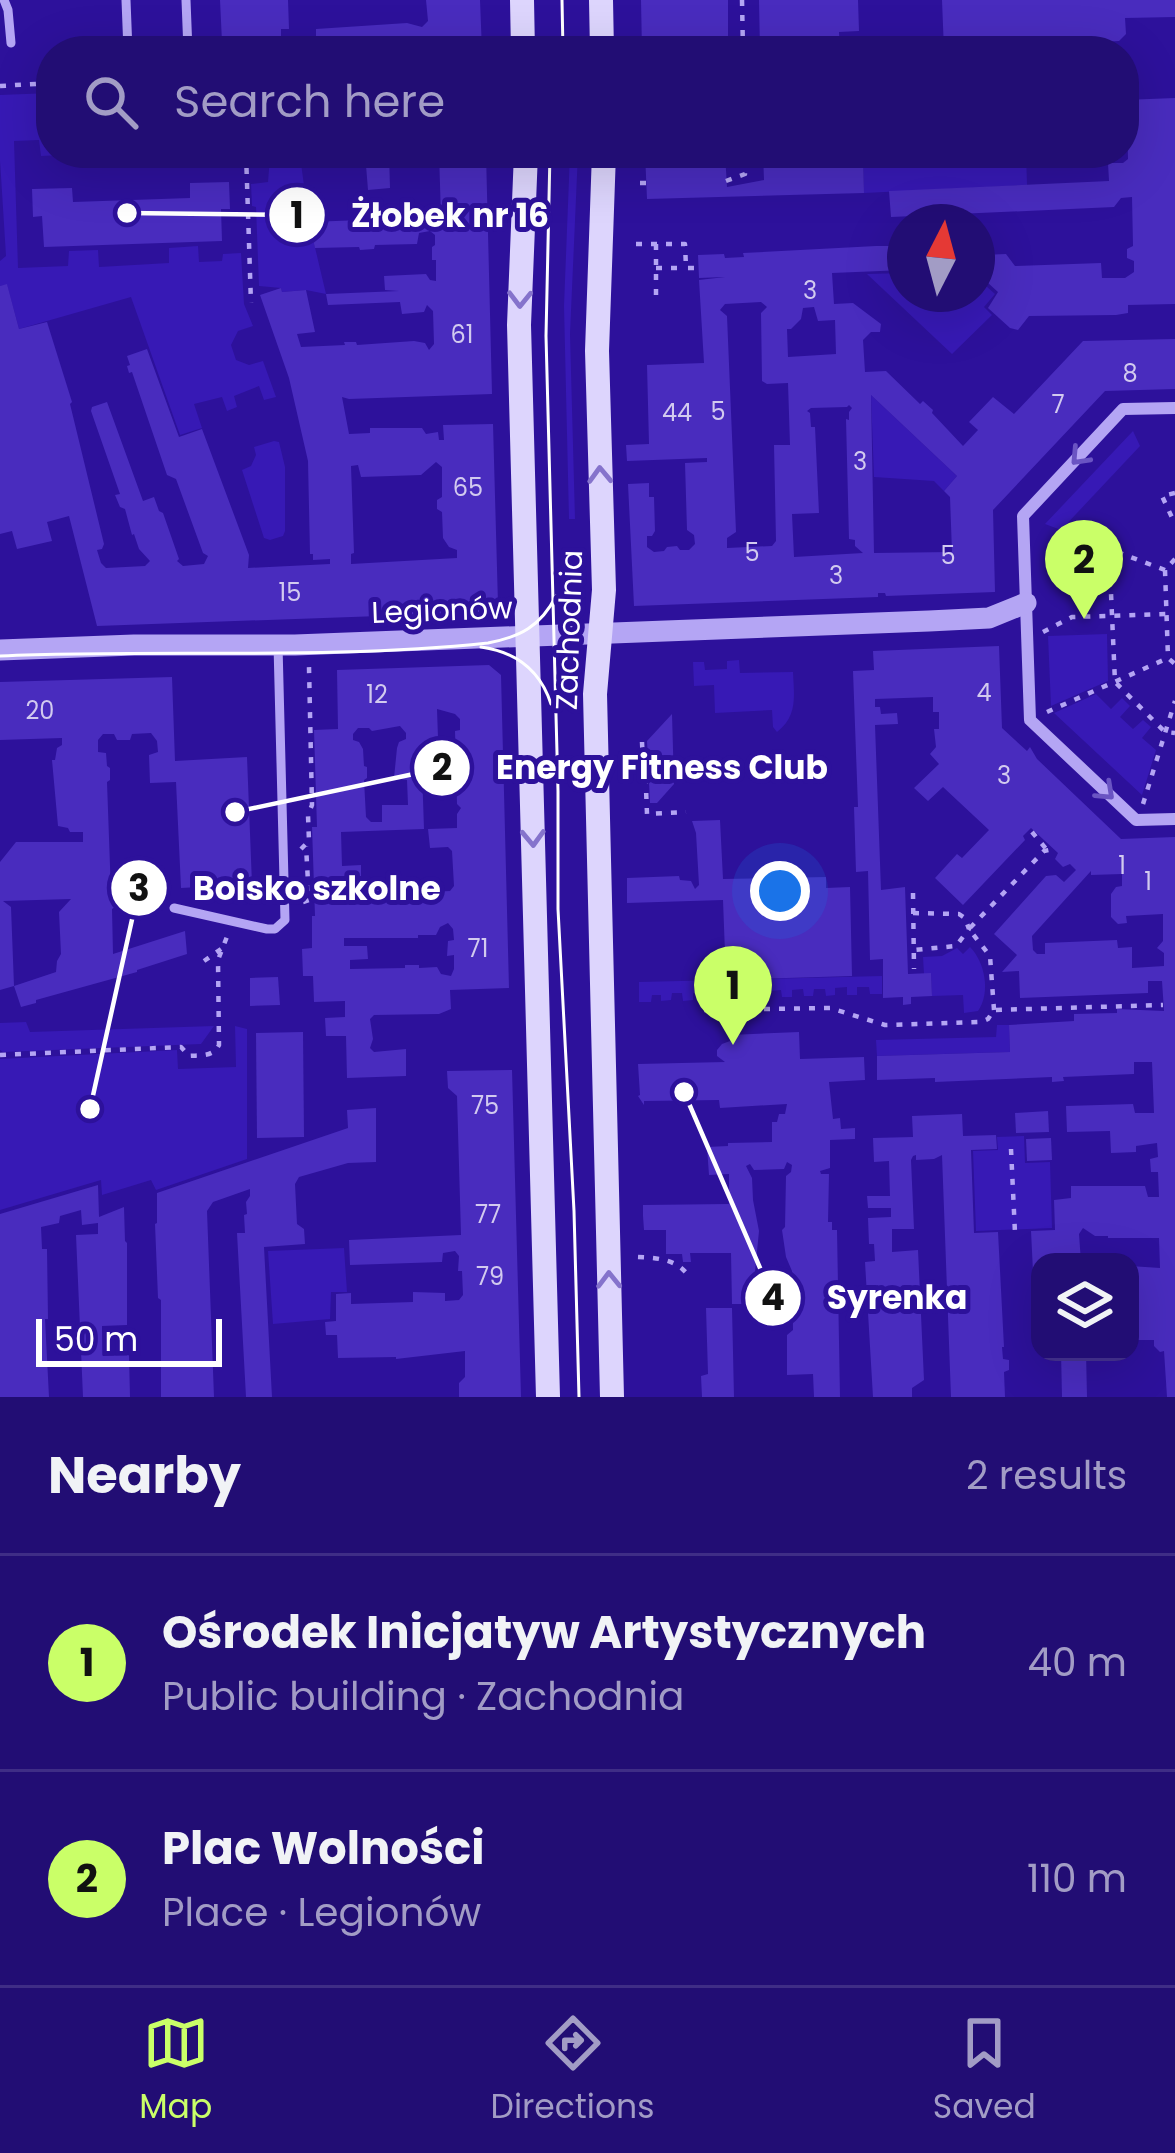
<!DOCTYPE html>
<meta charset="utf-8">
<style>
body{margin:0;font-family:Poppins,sans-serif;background:#2a1679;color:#f1f3f6}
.controls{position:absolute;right:36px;bottom:36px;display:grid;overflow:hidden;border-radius:24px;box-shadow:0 12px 48px #0002}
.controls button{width:108px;height:108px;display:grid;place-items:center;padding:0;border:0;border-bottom:3px solid #3f2d86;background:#220d74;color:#f1f3f6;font:60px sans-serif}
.compass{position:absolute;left:887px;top:204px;width:108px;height:108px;border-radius:50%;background:#220d74;box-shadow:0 12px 48px #0002;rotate:6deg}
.scale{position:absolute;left:36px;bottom:30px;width:186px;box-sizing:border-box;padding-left:12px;border:6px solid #fff;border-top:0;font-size:33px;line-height:42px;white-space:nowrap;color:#fff;-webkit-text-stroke:9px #2d119b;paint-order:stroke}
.you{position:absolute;left:780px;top:891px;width:42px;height:42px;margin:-30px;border:9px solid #fff;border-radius:50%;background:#1a73e8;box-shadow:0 0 0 18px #1a73e833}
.badge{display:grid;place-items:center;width:78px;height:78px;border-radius:50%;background:#caff68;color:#111;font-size:39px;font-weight:700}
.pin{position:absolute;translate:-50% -99px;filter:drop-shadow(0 3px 6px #0008)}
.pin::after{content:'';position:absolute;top:63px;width:42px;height:36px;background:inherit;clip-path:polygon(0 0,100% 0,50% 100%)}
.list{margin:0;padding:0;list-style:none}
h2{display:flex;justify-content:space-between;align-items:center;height:156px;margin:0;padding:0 48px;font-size:51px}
h2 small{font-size:39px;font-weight:400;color:#a29cc5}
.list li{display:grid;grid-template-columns:78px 1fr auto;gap:36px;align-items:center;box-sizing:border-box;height:216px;padding:0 48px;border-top:3px solid #3f2d86}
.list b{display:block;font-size:45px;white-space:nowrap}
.list p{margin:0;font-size:39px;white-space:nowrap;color:#a29cc5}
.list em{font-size:39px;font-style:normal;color:#a29cc5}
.icon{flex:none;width:66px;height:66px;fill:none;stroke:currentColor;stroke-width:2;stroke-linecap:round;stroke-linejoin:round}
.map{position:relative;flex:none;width:1175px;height:1397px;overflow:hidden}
.search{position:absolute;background:#220d74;box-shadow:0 12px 48px #0002;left:36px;right:36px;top:36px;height:132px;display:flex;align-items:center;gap:30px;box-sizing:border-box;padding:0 42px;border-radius:48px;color:#a29cc5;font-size:45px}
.sheet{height:588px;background:#220d74}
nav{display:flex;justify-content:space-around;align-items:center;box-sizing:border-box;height:168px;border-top:3px solid #3f2d86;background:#220d74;font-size:33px;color:#a29cc5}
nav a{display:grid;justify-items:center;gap:6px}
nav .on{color:#caff68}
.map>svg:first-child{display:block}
.green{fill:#3719b5}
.building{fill:#492cbe;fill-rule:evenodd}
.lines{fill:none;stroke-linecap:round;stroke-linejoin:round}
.path{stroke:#b4a5f4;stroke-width:4.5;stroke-dasharray:6 9;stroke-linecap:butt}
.service{stroke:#b4a5f4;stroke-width:9}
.minor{stroke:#b4a5f4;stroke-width:12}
.tertiary{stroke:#b4a5f4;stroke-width:21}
.secondary{stroke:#ddd5fd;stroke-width:24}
.tram{stroke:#fff;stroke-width:3}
.oneway{stroke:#8573cc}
.oneway2{stroke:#6a54c3}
.labels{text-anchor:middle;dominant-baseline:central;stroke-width:10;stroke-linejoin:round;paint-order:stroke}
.number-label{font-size:24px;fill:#d2caef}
.street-label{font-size:30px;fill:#fff;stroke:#2d119b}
.leader{fill:none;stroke:#fff;stroke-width:4.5}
.callout-dot{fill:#fff;stroke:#2d119b;stroke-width:4.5}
.mark-label{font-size:36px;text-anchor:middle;font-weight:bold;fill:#111}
.callout-label{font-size:33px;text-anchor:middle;font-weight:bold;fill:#fff;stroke:#2d119b;stroke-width:10;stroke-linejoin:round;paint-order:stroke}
</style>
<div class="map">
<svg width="1175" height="1397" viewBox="0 0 1175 1397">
<rect width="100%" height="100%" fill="#2d119b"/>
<g class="green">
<polygon points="51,93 51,153 107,153 41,156 39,140 14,141 18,268 68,266 69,251 98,250 99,267 169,263 169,248 198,246 199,262 222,261 223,254 241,253 244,304 253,326 238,331 231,345 236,360 249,365 263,361 276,397 264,400 259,386 234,396 237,407 227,411 222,397 194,404 202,428 180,435 131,297 19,329 7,285 0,286 0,261 6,256 0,160 0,95"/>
<polygon points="570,153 578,153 570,334 575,519 569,519 564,306"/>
<polygon points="863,153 1026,153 1027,185 864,193"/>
<polygon points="300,156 309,222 326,294 306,290 282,292 281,288 259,286 256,207 252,206 251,184 268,182 270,157"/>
<polygon points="905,273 905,294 977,294 977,278 995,294 984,307 992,315 952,354 867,274"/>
<polygon points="871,395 957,476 944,491 934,481 874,477"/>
<polygon points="1133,431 1140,446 1061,530 1045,524"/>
<polygon points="274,441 279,442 285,467 285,531 283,536 270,540 264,538 242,470 251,466 256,455 254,447"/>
<polygon points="1107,634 1108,681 1051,706 1048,636"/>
<path d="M739 660 740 673 793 672C794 696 798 716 777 732L773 727 772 710 715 713 714 685 694 686 693 662H704L705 670 727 669V661Z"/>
<polygon points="1096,694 1111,709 1122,698 1130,706 1120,717 1133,729 1143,720 1151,727 1142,738 1156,750 1142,795 1054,713"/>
<path d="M970 947C985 962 991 993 978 1011L964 1013 963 995 932 996 931 974H924L923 957 942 956 957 948 963 954Z"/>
<polygon points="882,976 882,994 870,994 869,987 857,987 857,995 847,995 847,987 835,988 835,995 826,996 825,989 814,989 813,996 804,996 803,989 792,990 792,997 782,997 781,990 771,991 771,998 705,999 704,992 693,993 693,1000 683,1001 682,993 672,993 671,1000 661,1001 661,995 652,995 651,1002 639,1002 639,982"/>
<polygon points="26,1022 30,1032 214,1026 201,1044 3,1052 0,1050 0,1023"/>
<polygon points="997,1025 1009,1025 1010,1052 877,1056 876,1040 996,1037"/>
<polygon points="235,1026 247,1029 247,1159 156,1190 151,1180 102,1195 101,1180 0,1210 0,1059 177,1050 178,1069 236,1067"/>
<polygon points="1024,1136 1025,1163 1050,1162 1052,1228 976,1231 973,1151 998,1150 997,1137"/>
<polygon points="344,1248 347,1292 331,1292 330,1319 273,1324 268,1251"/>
</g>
<g class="building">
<polygon points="220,0 288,0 289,29 281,29 281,39 222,42"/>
<polygon points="426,0 480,0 482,51 316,51 316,29 407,23 422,27 428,21"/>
<polygon points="641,0 728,0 728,51 642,51"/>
<polygon points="759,0 858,0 859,31 839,32 840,51 760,51"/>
<polygon points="942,0 1175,0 1175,17 1125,18 1126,34 1119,41 1049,45 1044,48 1044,51 944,51"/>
<polygon points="1175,98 1175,304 1128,305 1128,313 1116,315 1029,316 1018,330 1010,328 988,308 998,292 977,273 977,238 980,237 982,255 1006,254 1015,266 1101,263 1102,278 1125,278 1134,272 1134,261 1127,258 1127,249 1133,246 1132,197 1121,198 1114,207 891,217 889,191 1109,181 1108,163 1123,163 1128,159 1127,118 1124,114 1124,100"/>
<polygon points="365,153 389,153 390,188 368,190"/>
<path d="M439 153H486L492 394 349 399 342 397 349 434 370 433V428H422L426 434 438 432 439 440H444L443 425 493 424 498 604 491 612 97 626 69 516 47 522 52 541 17 549 12 531 0 534V286L7 284 19 329 47 322 72 402 70 404 104 544 102 549 97 550 101 563 106 568 145 566 150 561 139 549 134 534 132 535 125 509 120 507 115 495 120 494 91 411 92 407 107 402 143 501 154 497 159 511 163 513 179 559 177 561 183 566 204 564 208 556 203 553 176 479 167 475 132 372 129 373 127 366 130 365 127 356 147 349 179 437 202 429 249 555 248 568 330 564V559L313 560V554H310L308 461 289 378 260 295 281 288 282 292 306 290 315 332 297 334 301 347 345 345 344 342H356L357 345 414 341 425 343 429 350 434 344 433 311 427 305 424 312 402 314 400 302 328 305 326 294 399 291 385 290 384 276 426 274 430 280 436 281V260H432V247L435 245V235L430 231 419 233 417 244 375 245 374 249 360 250 359 247 315 248 309 222 441 217ZM436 462 442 467V497L437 500V509L442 512 443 538 449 547 457 550V558L351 564V554L354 553 351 466 358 465 361 477 421 475Z"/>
<polygon points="645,153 725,153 727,187 764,180 763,153 863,153 864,193 647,199"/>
<polygon points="229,182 230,209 221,209 222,241 44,247 42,216 33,217 32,189 72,188 73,202 190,198 190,183"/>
<path d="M876 246H905V270L832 273 834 304 853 303 881 324 880 332H871L863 340 865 372 886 371 920 404 923 401 933 410 932 413 963 446 978 430 969 422 993 397 1014 414 1083 341 1175 339V389L1105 391 993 510 995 592 886 596 885 593H878V597L634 606 628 484 649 483V497H654L655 531 652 536H647V547L654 552 664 551 667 547 677 546 680 550H689L695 544 694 535 687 530 685 463 707 462V458L627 461 626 445 649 444 647 365 704 363 699 280 725 277 699 278 698 255 724 254 725 258 744 257 743 253ZM761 302 767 307 761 313 762 381 767 384 788 383 790 445H774L776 541 772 546 727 548V538L736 532 727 316 720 310 725 304ZM814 307 818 321 835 320 836 354 788 357 787 329H791L801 319 803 308ZM871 395 957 476 944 491 950 497 952 552 874 553ZM849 405 852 408 849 412V420L846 419 849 539 855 540V546L863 553 794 557 792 514 819 513 815 427H811L810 413 807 411 811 408 847 407Z"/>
<path d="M999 646 1002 728 1027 751 1030 747 1037 759 1121 839 1175 837V1397H1167L1164 1351 1160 1352 1154 1346V1340H1136L1134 1344 1130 1345V1266L1160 1268 1159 1238H1108V1236H1095L1083 1228 1079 1234 1081 1262H1040V1297L1034 1292 1031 1231 1055 1230 1054 1200 1071 1198V1186H1145L1148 1197H1159L1158 1172H1151L1150 1159 1158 1157 1157 1143 1136 1146V1152L1111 1153 1110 1131 1067 1132 1066 1106 1133 1104 1135 1113H1154L1152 1062H1134V1074L1063 1077 1064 1081 1052 1082V1077L935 1082V1078L877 1080V1056L1010 1052 1009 1025 1074 1021V1014L1117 1013V1009L1164 1011 1162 981H1148V993L1020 998 1019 971 1002 972 1017 955 994 934 1046 876 1056 875 1064 882 1076 870 1070 864 1063 867 1055 859 1058 853 1031 828 1023 836 1025 840 963 905 935 878 957 854 962 858 989 830 943 787 928 801 914 788 939 764 930 754 936 747 934 729H939V712H933V697L875 699V707H880L881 714 897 713 898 724 875 725 881 890 905 887 908 974 931 973 932 996 911 997V1004L903 1005V997L883 998V959L870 960 868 871 856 872 854 807H858L853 671 874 670 873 651ZM1091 871V875L1122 874V886L1116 887 1111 894V917L1118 924 1127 923 1126 916 1163 914V941L1157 948 1164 953V966L1132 968V947L1118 948 1117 940 1045 943V954H1037L1033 950 1032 936Z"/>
<path d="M489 665 501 675 509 988 450 990 451 1009 439 1014 374 1015 370 1019 373 1039 370 1048 374 1052 406 1049V1076L347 1078 346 1036H326L325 1018 345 1017V1001L314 1002 313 976H303L302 949 312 948V916H315L312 827H317L314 730 338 729 337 670ZM437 709 455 714 460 719V730L455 731 457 804 461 808 457 814V828L428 829 430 848 448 847 452 851 454 886 450 891 432 892 429 889H419V885L356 888 355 880 361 881V865L342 866 341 832 424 829 422 769 439 767ZM400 726 406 733V739L399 742 397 748 394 778 407 780 408 805H382V822H371L366 817 364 780 367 778V767L364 766 363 749 359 742 353 740V734L358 728H369L372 731ZM448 923 453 929 454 940 448 941 447 956 454 955V969L451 976 441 974 437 967 419 968V965H405V968L350 969V960L368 959 367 946H344V938H418V935H436L440 927Z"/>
<polygon points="172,677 175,761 247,757 252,884 181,888 176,782 150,783 149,755 158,752 157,741 151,733 132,734 130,740 117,740 114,734 103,734 98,740 98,752 106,753 107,766 110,768 110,780 107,782 111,894 115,896 115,907 112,909 113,954 185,931 187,954 137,970 137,972 36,1000 36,1003 21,1007 14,986 56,972 57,961 61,954 59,912 71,899 3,901 11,907 14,986 0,990 0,862 16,842 83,842 83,832 70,832 68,828 58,826 52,760 55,760 57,748 62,745 62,738 0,740 0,682"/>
<polygon points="672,714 674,784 657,803 650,803 647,741"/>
<polygon points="720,820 723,879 826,877 826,888 850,887 852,976 726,980 723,900 627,903 627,878 679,876 680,880 691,881 695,889 699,885 696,833 692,821"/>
<polygon points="278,977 280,1005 250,1006 250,978"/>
<polygon points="303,1032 304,1137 257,1138 256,1033"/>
<polygon points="799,1032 800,1059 864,1057 865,1080 829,1082 833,1119 840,1118 841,1129 855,1128 855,1139 830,1140 830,1168 820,1171 821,1174 829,1174 828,1222 832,1222 832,1230 837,1230 840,1397 814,1397 813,1374 787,1375 787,1335 793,1330 792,1271 786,1257 782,1230 785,1227 786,1176 791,1172 792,1165 787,1162 784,1169 754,1170 750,1164 746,1166 752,1178 753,1200 759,1231 755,1272 756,1304 732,1304 731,1253 690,1253 691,1262 683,1262 682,1254 666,1254 666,1230 644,1230 643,1216 643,1205 729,1204 729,1174 709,1175 707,1147 728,1146 728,1143 772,1142 772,1122 777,1122 779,1114 785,1114 787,1104 720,1108 719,1100 644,1101 644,1105 638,1096 640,1095 638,1064 725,1062 717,1056 717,1050 722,1044 730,1041 730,1035"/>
<polygon points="512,1070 521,1397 459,1397 459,1383 465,1377 465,1351 396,1359 396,1357 338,1358 337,1335 326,1335 325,1322 336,1321 336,1294 351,1293 351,1304 413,1302 413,1292 445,1293 445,1301 459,1300 463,1295 462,1271 458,1271 459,1256 455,1251 443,1253 442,1262 350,1265 349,1240 461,1235 457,1096 448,1088 447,1071"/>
<polygon points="376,1108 376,1162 348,1163 299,1177 295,1184 297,1224 304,1229 305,1244 264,1247 272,1397 246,1397 237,1233 245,1233 244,1215 247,1214 246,1202 250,1196 250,1189 213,1202 207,1211 214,1397 161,1397 161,1300 158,1298 155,1224 157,1223 157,1193 348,1128 347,1110"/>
<polygon points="1048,1111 1049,1132 1016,1133 1015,1113"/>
<polygon points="962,1114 963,1136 996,1135 997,1149 971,1150 974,1233 998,1232 1004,1347 1002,1347 1003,1359 1009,1360 1009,1370 1004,1372 1005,1397 951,1397 942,1155 934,1159 916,1160 916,1155 913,1156 911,1160 914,1229 892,1229 892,1252 918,1250 924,1380 912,1388 912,1397 873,1397 865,1262 875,1261 874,1244 869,1244 868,1218 891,1217 891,1208 868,1208 867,1196 890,1196 889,1161 874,1162 873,1138 913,1137 912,1116"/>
<polygon points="1051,1138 1052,1160 1027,1161 1026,1139"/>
<polygon points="98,1185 99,1217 124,1207 125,1241 127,1243 127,1325 102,1326 103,1356 129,1355 130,1397 83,1397 76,1235 98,1234 98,1223 82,1225 81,1210 60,1216 59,1223 41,1227 42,1249 47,1249 48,1319 45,1319 49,1397 0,1397 0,1214"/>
<polygon points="706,1308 732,1308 734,1397 702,1397 701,1376 708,1374"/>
<polygon points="1061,1352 1086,1352 1087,1397 1062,1397"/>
</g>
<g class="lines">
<g class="path">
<polyline points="742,0 743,51"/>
<polyline points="845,36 845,51"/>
<polyline points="904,49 904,51"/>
<polyline points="0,86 51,83"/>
<polyline points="246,153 251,303"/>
<polyline points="726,181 745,174 744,153"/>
<polyline points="640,183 646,183"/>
<polyline points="636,244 685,244 686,268 699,268"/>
<polyline points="656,244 656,297"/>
<polyline points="656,268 686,268"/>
<polyline points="1175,493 1162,496 1175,524"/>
<polyline points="1175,559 1165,570 1168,658 1175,664"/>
<polyline points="1165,570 1109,549 1115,682 1165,732 1175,733"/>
<polyline points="1043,632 1072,617 1167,614"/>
<polyline points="1047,712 1168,658"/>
<polyline points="642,742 643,763 646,763"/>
<polyline points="645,763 647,814 686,812"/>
<polyline points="1143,804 1175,701"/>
<polyline points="1032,832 1047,850"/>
<polyline points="301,849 309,841 308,815 312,805 309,667"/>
<polyline points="913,893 914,969"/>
<polyline points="303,902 309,900 306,846"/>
<polyline points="913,913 959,914 965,918 969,929 956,946 914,950"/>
<polyline points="204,961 221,949"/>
<polyline points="704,1010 830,1008 885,1025 981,1022 988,1019 994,1010 1163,1005"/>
<polyline points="994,1010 990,956 969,929 1044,851 1054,849"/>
<path d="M0 1055 181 1047 189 1056C201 1055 213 1057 219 1045L218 960 228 934"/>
<polyline points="1011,1149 1015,1233"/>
<path d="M638 1257C658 1258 678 1259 690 1278"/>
</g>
<g class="service">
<polyline points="4,0 8,10 11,43"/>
<polyline points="126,0 128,51"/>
<polyline points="186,0 188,51"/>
<polyline points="174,908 267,929 275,929 285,920 278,645"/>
</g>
<polyline class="minor" points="1175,408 1123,409 1023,516 1030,720 1136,820 1175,819"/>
<polyline class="tertiary" points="0,650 134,645 295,645 929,621 989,618 1026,603"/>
<g class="secondary">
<polyline points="522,0 523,51"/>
<polyline points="601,0 602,51"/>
<polyline points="526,153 519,325 548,1397"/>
<polyline points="604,153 597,351 604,590 595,694 612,1397"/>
</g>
<g class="tram">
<polyline points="562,0 563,51"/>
<polyline points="550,153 546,336 558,791 558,909 574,1211 579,1397"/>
<path d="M481 647C516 652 540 670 551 704"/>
<path d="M0 656C162 649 326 660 488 643 520 637 541 626 556 596"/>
</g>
</g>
<defs><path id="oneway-chevron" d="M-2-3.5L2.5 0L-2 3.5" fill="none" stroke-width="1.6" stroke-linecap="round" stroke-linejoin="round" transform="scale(3)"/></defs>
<g class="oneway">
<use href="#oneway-chevron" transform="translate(520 299) rotate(91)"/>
<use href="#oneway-chevron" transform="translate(600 475) rotate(-92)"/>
<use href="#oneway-chevron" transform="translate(533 838) rotate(88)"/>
<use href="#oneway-chevron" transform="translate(609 1280) rotate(-91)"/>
</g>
<g class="oneway2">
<use href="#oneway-chevron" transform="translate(1079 457) rotate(133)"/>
<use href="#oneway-chevron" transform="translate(1106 792) rotate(43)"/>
</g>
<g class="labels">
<g class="number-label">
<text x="810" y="290">3</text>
<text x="462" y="334">61</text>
<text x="1130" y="373">8</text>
<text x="1058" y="404">7</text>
<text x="718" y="411">5</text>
<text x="677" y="412">44</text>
<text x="860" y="461">3</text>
<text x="468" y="487">65</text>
<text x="752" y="552">5</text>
<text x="948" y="555">5</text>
<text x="836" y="575">3</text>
<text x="290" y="592">15</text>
<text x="984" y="692">4</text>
<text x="377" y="694">12</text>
<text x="40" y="710">20</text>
<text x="1004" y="775">3</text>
<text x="1122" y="865">1</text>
<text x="1148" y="881">1</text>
<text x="478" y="948">71</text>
<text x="485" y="1105">75</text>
<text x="488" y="1214">77</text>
<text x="490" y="1276">79</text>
</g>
<g class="street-label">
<text transform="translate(442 610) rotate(-2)">Legionów</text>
<text transform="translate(569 630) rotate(-88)">Zachodnia</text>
</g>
</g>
<path class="leader" d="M127 213L297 215M235 812L442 768M90 1109L139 888M684 1092L773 1298"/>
<g class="callout-dot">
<circle cx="127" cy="213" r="12"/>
<circle cx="235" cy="812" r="12"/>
<circle cx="90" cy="1109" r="12"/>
<circle cx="684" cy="1092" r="12"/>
<circle cx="297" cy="215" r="30"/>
<circle cx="442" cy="768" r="30"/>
<circle cx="139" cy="888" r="30"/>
<circle cx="773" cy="1298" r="30"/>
</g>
<g class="mark-label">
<text x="297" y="228">1</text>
<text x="442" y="780">2</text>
<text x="139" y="901">3</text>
<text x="773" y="1310">4</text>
</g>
<g class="callout-label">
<text x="450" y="227">Żłobek nr 16</text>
<text x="662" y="779">Energy Fitness Club</text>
<text x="317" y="900">Boisko szkolne</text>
<text x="897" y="1309">Syrenka</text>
</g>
</svg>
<div class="controls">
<button><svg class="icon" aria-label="layers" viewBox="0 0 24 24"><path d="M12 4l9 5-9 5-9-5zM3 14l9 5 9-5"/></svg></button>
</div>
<svg class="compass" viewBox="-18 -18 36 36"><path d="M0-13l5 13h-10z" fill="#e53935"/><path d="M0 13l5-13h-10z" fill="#a29cc5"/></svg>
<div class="scale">50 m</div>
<div class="you"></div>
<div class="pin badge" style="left:733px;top:1045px">1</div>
<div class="pin badge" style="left:1084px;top:619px">2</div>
<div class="search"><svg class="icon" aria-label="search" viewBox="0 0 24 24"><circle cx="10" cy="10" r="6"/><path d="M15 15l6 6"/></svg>Search here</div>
</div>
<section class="sheet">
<h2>Nearby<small>2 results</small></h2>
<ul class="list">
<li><span class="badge">1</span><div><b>Ośrodek Inicjatyw Artystycznych</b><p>Public building · Zachodnia</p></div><em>40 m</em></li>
<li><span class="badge">2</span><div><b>Plac Wolności</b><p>Place · Legionów</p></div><em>110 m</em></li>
</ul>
</section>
<nav>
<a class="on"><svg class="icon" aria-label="map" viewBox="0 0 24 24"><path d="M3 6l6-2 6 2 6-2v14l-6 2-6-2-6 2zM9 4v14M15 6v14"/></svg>Map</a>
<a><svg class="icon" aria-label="directions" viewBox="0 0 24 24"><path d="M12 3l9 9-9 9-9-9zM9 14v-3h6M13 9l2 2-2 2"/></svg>Directions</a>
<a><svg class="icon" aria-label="saved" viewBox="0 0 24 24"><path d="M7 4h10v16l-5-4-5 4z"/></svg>Saved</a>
</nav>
